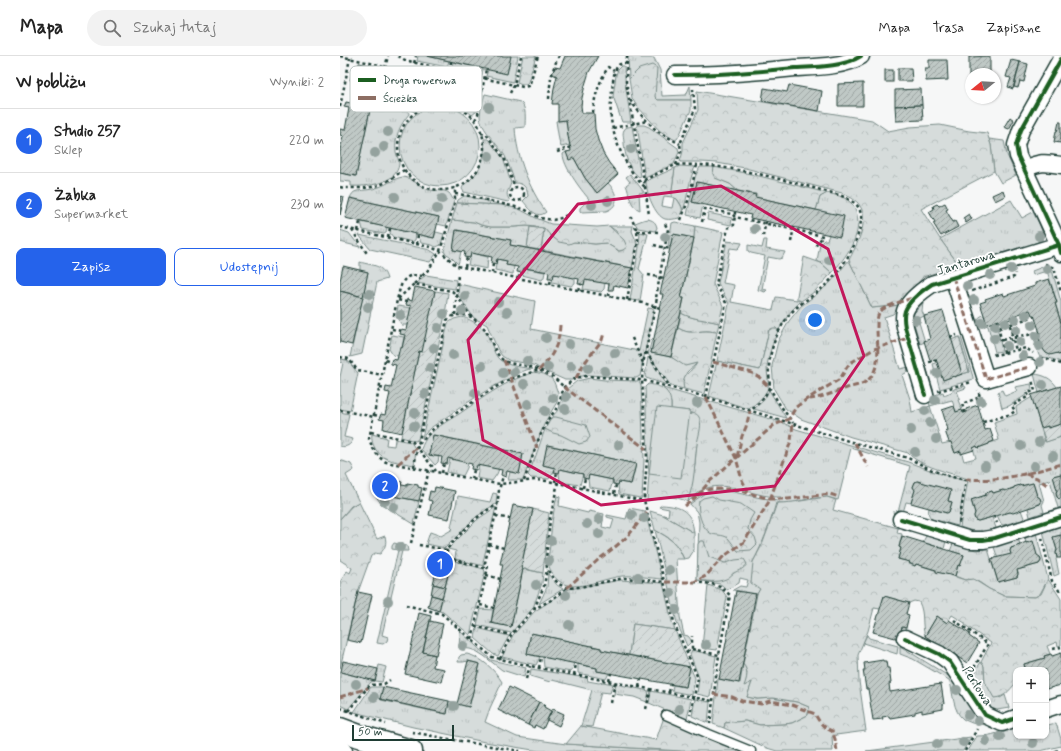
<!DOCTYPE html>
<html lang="pl">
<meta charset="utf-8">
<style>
body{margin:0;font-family:Mynerve,sans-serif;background:#f2f2f2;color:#222}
.controls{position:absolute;right:12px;bottom:12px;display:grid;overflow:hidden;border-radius:8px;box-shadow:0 1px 3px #0004}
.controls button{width:36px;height:36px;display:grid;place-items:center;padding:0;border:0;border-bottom:1px solid #e0e0e0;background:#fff;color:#222;font:20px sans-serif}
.compass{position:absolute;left:625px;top:12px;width:36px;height:36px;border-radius:50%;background:#fff;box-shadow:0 1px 3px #0004;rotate:252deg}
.scale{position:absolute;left:12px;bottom:10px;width:102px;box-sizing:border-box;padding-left:4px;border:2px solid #1f3d34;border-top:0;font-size:11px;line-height:14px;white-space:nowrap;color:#1f3d34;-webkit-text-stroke:3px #fff;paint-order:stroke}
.you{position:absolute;left:475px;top:264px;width:14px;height:14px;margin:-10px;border:3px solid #fff;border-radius:50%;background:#1a73e8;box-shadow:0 0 0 6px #1a73e833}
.badge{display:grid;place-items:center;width:26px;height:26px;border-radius:50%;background:#2563eb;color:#fff;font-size:13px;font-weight:700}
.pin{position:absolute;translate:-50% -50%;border:2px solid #fff;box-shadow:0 1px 4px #0006}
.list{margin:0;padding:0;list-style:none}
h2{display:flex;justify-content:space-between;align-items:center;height:52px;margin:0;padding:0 16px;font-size:17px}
h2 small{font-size:13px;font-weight:400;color:#767676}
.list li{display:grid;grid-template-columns:26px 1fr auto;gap:12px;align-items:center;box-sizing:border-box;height:64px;padding:0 16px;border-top:1px solid #e0e0e0}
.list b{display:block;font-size:15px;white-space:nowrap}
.list p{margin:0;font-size:13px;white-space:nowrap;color:#767676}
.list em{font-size:13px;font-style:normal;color:#767676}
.actions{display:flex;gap:8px;padding:12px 16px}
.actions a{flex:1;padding:9px 0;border:1px solid #2563eb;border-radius:8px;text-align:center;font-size:14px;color:#2563eb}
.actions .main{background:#2563eb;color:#fff}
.icon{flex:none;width:22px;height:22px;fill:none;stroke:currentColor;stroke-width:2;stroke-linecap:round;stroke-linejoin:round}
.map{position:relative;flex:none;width:721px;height:695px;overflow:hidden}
header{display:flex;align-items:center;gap:24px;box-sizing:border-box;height:56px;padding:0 20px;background:#fff;border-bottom:1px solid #e0e0e0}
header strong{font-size:19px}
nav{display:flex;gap:22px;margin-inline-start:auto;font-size:14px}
.search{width:280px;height:36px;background:#f2f2f2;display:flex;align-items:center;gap:10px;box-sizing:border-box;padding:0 14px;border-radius:22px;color:#767676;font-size:15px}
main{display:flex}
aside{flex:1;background:#fff}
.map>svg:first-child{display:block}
.grass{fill:url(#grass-tufts);stroke:#7a8c88}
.forest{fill:url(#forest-crowns);stroke:#7a8c88}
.garden{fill:url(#garden-furrows);stroke:#7a8c88}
.pitch{fill:#d6dcdb;stroke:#7a8c88}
.building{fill:url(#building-hatch);stroke:#1f3d34}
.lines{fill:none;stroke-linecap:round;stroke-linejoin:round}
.lane-casing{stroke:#1f3d34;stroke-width:11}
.street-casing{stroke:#1f3d34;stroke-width:19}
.secondary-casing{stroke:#1f3d34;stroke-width:25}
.path{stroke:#1f3d34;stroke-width:2.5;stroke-dasharray:3 3;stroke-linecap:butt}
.lane{stroke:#fff;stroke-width:8}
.street{stroke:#fff;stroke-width:16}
.secondary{stroke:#fff;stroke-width:22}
.quiet{stroke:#8d6e63;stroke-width:3;stroke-dasharray:6 3;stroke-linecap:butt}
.cycleway-casing{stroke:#fff;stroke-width:6}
.cycleway{stroke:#1b5e20;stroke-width:4}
.tree{fill:#94a29e}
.marked{fill:none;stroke:#c2185b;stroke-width:3;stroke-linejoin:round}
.labels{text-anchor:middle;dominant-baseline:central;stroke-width:3.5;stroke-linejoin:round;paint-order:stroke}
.street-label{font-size:13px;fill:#1f3d34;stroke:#fff}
.key{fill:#fff;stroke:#bcc5c2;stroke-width:1}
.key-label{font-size:11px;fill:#1f3d34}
</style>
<header>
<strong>Mapa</strong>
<div class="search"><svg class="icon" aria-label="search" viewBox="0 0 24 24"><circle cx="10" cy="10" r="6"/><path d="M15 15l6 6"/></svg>Szukaj tutaj</div>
<nav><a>Mapa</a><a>Trasa</a><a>Zapisane</a></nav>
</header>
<main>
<aside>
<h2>W pobliżu<small>Wyniki: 2</small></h2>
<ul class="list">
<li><span class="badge">1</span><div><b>Studio 257</b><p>Sklep</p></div><em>220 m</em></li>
<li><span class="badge">2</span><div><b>Żabka</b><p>Supermarket</p></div><em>230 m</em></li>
</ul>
<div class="actions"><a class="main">Zapisz</a><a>Udostępnij</a></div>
</aside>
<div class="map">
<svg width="721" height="695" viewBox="0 0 721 695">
<defs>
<pattern id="grass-tufts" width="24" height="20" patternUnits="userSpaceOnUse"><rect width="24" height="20" fill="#d6dcdb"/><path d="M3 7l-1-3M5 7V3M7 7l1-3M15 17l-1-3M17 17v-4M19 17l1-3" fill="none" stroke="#b7bebd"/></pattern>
<pattern id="forest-crowns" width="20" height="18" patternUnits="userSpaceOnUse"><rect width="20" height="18" fill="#d6dcdb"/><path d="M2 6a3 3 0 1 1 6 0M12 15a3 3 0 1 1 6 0" fill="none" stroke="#b7bebd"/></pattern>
<pattern id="garden-furrows" width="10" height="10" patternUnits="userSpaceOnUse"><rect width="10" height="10" fill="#d6dcdb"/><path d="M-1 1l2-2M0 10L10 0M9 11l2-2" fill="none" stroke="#b7bebd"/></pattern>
<pattern id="building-hatch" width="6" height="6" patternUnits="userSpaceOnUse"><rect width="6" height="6" fill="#c0c9c6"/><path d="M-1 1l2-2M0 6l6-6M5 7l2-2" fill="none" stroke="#9ba4a2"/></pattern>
</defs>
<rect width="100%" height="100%" fill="#f6f7f7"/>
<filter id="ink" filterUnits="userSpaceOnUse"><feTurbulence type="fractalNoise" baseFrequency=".025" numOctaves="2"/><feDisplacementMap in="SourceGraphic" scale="8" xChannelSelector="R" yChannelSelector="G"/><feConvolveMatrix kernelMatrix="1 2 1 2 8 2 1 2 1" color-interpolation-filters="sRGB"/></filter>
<g filter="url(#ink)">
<g class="grass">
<polygon points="78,0 87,0 109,5 107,11 77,5"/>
<polygon points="171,0 178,0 173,26 146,20 148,14"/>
<polygon points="183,0 196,0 188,26 186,28 182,28 177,26"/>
<polygon points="288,0 300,0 301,2 314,2 320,14 322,40 346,39 350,30 351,44 318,44 315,41 299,13 289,23"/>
<polygon points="113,6 143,13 142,19 112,12"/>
<polygon points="281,10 284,10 286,33 291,66 282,66 273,40 276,19 278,13"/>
<path d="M39 11 45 14C46 18 47 22 49 26 56 37 68 44 69 58 60 69 54 81 56 96 57 100 59 104 59 108 57 128 26 131 11 130V126L0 125V117L16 120Z"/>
<path d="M50 18 59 23V29L137 47 136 56 132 59C122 49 107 44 93 46 85 48 80 53 72 48L52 23Z"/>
<path d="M145 38 180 46C187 51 185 63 185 71L175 72C177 102 189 132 206 156 197 164 189 152 183 145L188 140C187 131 183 127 175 127 172 118 169 109 165 100 159 90 140 72 140 60 140 54 143 44 145 38Z"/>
<circle cx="100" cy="90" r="40"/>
<polygon points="226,64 230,89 221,91 219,84 216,65"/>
<path d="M292 70 301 120 299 121C288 113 285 99 284 87 284 83 282 77 284 74 285 71 289 71 292 70Z"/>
<path d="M144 83H148L163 102 171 127C169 135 164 136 170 145L168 146 124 136 122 133C123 128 127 127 130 124 142 113 146 98 144 83Z"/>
<polygon points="649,83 664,85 667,99 676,119 661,127 654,115 651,89"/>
<path d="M226 96 234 102 245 122 257 137 268 127C277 136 281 150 266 155L241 156 240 155V152L249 143C241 134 223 110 223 98Z"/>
<path d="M340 110 355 111C349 124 348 140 343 155L341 149 337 143 332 141 331 139 335 112Z"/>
<polygon points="360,111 374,111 373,118 383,125 390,128 398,135 357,126 352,146 363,149 360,162 347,159 355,121"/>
<path d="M290 118 304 136 299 137 300 154C289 150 290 138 286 129L290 126 286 121Z"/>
<path d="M63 121C73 122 80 131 89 134 96 135 103 133 109 137 111 139 112 142 114 145L106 170 97 168 99 161 10 142C12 138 13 136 17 135 24 134 32 134 39 131 48 128 54 122 63 121Z"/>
<path d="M487 137C495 139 504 140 510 146 514 149 516 154 517 159 522 180 505 202 492 217L481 207 477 205 480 188 484 184H487L489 179 476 154 480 141Z"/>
<polygon points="124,140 127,140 162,149 117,147 118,144"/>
<path d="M671 144 682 162 693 156C697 164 705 176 702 184L693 188 691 191 623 212 619 209 600 183Z"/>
<polygon points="368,157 392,162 391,169 367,164"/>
<path d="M307 163C313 164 316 166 317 172L315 175 298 172 295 167 303 164Z"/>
<polygon points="112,164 134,166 141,169 151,171 174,171 187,170 204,172 206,174 229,187 234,186 255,188 266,187 279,195 283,194 276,175 269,170 293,170 292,175 297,187 292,212 201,194 204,173 190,171 187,192 170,189 171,184 117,174 113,194 121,195 119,205 118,208 110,200 105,197 104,195"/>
<polygon points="21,166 47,171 46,177 44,178 23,174"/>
<polygon points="335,166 355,170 354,182 333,178 330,191 328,190 332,167"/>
<polygon points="51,172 76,178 75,184 72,186 53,181 50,177"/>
<polygon points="0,174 9,177 20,191 0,186"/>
<polygon points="96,176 104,178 101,189 96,191 92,189 81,187 80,184 81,179 94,182"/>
<polygon points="19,179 86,193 90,194 96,198 90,206 30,193"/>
<polygon points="424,184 427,184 426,193 445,196 442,202 439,203 428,201 422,233 427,234 425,236 418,234 425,200 411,197 408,195 408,189 422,192"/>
<polygon points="387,185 402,187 400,191 398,193 390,192 383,227 394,229 391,246 433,254 436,241 457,244 459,244 461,245 451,255 438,275 436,272 429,274 420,314 377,305 389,248 378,227"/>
<polygon points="131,197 148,201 147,213 128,209"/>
<polygon points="157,203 167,205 166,209 174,210 173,218 155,214"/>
<path d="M509 204 532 252 560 249 553 258 544 261 560 313 569 311 566 317 562 319 570 343 572 356 590 350 577 292 580 291 595 339 603 336 604 339C608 337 612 337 614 333L625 330 626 332 617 335 620 343 618 344 622 354 616 356 612 344 590 350 602 388 611 386 615 397 621 395 624 405 636 402 633 392 637 390 638 392 649 388V387L659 384 654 366 677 358 676 351 692 341 705 386 721 381V418L713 420C714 424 717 430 717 434 717 439 714 438 719 443L721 442V451L718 452 710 424 699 427 704 445 702 449 704 456 690 461 688 452 700 448 701 446 700 442 697 440 693 427 681 430 680 429 665 435 663 434 653 437 652 435 646 437V439L631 444 635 457 634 460 635 464 638 465 652 461 656 472C640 478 635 476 620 471L628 423C611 417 579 410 568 397L511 381 461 363 446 353 434 333 432 310 438 285 449 265 461 250 477 238 491 226Z"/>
<path d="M20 206C33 210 43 208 47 223L37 226 22 298 10 301 28 216 20 214Z"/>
<polygon points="705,210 712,214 721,246 721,267 715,247 717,246 707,215 693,219 692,215"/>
<polygon points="184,212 205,216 204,221 202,224 182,219"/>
<polygon points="214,218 235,222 235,227 231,230 212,226"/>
<polygon points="86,219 116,224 115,233 76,227"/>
<polygon points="245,224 265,227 264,233 261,236 243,233"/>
<polygon points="119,228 195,245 191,273 299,295 308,252 314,253 300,320 296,322 248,319 237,321 232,324 225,324 200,313 196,310 186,307 170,305 162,300 158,294 147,269 134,262 118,239"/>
<polygon points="583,247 582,255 584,260 578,263 585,286 580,288 573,264 574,257"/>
<polygon points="58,250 71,252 67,269 62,269 56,261"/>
<path d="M341 257C354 264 365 263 379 267L377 276C374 276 371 275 367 275 354 275 350 279 338 272Z"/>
<path d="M644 259 647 268 656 265 662 295 655 296 648 270 645 269 638 270 637 265C638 262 640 260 644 259Z"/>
<path d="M122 261C134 264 145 273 150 284 153 291 154 299 160 304 169 311 183 311 193 313 187 313 181 316 176 319 145 333 117 354 89 373L82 382 108 267 114 263Z"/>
<path d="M697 277 701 290 706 297H718L719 299 721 298V306L709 302 700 301C697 297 695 284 693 279Z"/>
<polygon points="52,279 64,281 62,292 60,291 58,300 53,299 49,293"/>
<polygon points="619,281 621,281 633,321 633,323 628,325 600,333 593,308 597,306 603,324 614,320 615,321 616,321 616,320 629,316"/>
<path d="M312 283H314L311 297C318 298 324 299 330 301 342 305 343 313 357 306 355 311 350 312 347 316 344 321 343 328 344 333L331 330 308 298Z"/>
<polygon points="308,301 327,329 306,322 305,320"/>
<polygon points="0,303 7,304 18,317 10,355 0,353 0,321 3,307 0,306"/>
<path d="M194 316 204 318 211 322 214 326 218 337 217 346 205 366 183 424H168L170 416 179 417 183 398 94 379 89 399 99 401 98 406 95 409 81 393C83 388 85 383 89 379 97 371 109 364 119 358 144 341 165 325 194 316Z"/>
<path d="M694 318C704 319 711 322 717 331L699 337Z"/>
<polygon points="250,322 264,324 299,325 301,329 304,404 302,442 300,442 279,438 278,429 279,426 291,428 296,408 208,389 203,409 215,412 214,416 209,423 191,422 188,419 195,402 204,376 210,363 219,353 222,342 227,333 237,325"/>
<polygon points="691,328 692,333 685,336 686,339 669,350 662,352 658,336 662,334 665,340 677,335 675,331"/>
<path d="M323 332 441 366 456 373 568 406 595 416 625 425 618 470 592 463C588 459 588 457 589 452L606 457 609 456 612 446 608 445 611 435 577 425 575 426 573 431 575 434 571 447 566 446 562 460 554 458 553 456H558L570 410 511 392 498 444 487 441 468 443 451 447H436C430 468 423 487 413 506L420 533 417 538 393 534 400 530 406 531 408 524 400 522 399 527 387 534 383 530 380 528 357 524 359 466 357 456 350 448 365 437 372 435 384 434 421 442 439 444 441 441C437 441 432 441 428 440 407 437 383 424 362 434 356 437 352 442 348 446L355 409 356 396 357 386 353 357 350 358V355L331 353V347Z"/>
<polygon points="429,334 446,362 414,353 424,344"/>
<path d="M0 356 9 358 4 381 13 383C11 389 6 392 0 390Z"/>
<path d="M32 378 47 382 46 389 54 390 55 383 71 386 76 394 74 409C60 406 44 406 36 394 33 389 31 384 32 378Z"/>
<polygon points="110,403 128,407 127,412 123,420 107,416"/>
<polygon points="0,404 11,408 14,414 6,419 19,446 11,450 0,463"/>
<polygon points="139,409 159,413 157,418 152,425 137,422"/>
<polygon points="220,413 243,418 240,429 220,426 219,417"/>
<polygon points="249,419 273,424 270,435 249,431 248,423"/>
<polygon points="37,437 79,445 74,468 41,448 36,440"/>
<path d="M217 440 220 441 219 450 248 457 249 455 264 458 262 471 271 473 274 463 267 461V459L286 463 289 452 305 455 322 523C309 522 295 519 282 520 266 522 250 530 233 530 224 530 213 523 210 513 207 506 209 497 210 489 211 472 213 456 217 440Z"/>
<path d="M322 449C342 450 352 456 354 477L323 459 328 460 329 453 319 451Z"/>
<polygon points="681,454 684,462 682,464 663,469 661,468 657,459 670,456"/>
<polygon points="721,470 721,479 713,481 717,494 716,497 717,502 716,503 719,518 714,520 703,475"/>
<path d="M315 474C331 483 336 486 344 503H336L340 561 344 579 348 580 352 585 347 590 337 567Z"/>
<polygon points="696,477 708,523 700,538 695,541 664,540 649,533 639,526 628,523 625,524 615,520 618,509 620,510 624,499 610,495 613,488 636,494 648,493 658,526 677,521 678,518 677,514 699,508 701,504 686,487 685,483 688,480"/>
<polygon points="589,479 606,485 604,493 583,486 586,480"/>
<polygon points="676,484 679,485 680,489 671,492 670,495 671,498 658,503 654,491"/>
<polygon points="54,487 67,490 68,495 62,495 42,579 48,581 47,585 43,588 37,587 58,494 52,493 52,490"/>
<polygon points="183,513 203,517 202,527 193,552 171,577 137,569 141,553 153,554 151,567 171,571"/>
<polygon points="208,518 217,529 223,533 199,548 207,531"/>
<polygon points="280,524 323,527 332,566 335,574 293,568 289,599 261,594 261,592 191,577 187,598 200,601 196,609 162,601 173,579 195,555 229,533"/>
<polygon points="368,529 382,534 387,541 377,594 362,592"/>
<polygon points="137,572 169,580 158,600 153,598 135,582"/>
<polygon points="120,575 151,604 186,612 184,621 162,614 144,600 136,595 130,593 119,592"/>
<polygon points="527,579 529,582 558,590 557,598 523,587"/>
<path d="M560 590 610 621 614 625 646 666 645 668C641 669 636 668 632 667 629 666 625 664 623 663 613 655 613 637 610 626L609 624 573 603 560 598Z"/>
<polygon points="352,594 376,600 370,641 357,638 359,622 350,598"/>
<path d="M127 598C141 601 155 614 162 626L150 652 145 666 177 681 226 688 341 695H199L145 686 73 671 14 656 31 631H43L41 644 106 658 109 645 129 651 140 608 128 605 123 606H118L119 601 121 599Z"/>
<polygon points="203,601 234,607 231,616 204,611"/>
<polygon points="641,606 644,610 645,626 660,642 665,639 669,652 657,654 651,652 632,624 637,612"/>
<polygon points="238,608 257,612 257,615 269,617 266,623 238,617"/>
<path d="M403 608C409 615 407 622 405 629L412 626 407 641 417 643 433 642 457 646 469 651 468 659 452 667 445 668 420 669 405 665 385 667 384 672 373 668 378 623 400 627Z"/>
<polygon points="39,609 46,611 42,626 35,625 31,626 8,653 0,649 0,616 35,625"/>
<polygon points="350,611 355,622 352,639 332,635 333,629 346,631"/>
<polygon points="191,613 247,622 248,625 259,627 263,626 273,628 270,637 261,636 252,671 241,670 252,634 212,624 210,626 190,620"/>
<polygon points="276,628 309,635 307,646 294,641 274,638"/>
<polygon points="311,635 351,643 347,663 309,647"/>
<polygon points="355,643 370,646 368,667 352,660"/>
<path d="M674 667 676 674V680H687L688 681 690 680H706V675L709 673 708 669 716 667 721 683V690L700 695H628L637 680C653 680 661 677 674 667Z"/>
<polygon points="631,681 623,695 526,695 535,694"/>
</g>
<g class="forest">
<polygon points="312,9 317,12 315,41 318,44 351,44 351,54 339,80 337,83 335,84 320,75 296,49 292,42 289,23 299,13"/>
<path d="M357 35 532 64 548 75 570 71 600 69 629 75 647 77 651 89 654 115 581 153 600 183 619 209 583 221 560 249 532 252 509 204C516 190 530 165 520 150 517 144 508 140 502 137L405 112 377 107 362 106H340L343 95V87L358 54Z"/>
<polygon points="297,69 304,69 309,71 338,92 339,96 334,108 305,122"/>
<polygon points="374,111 411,118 487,137 480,141 476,154 415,141 416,138 398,135 390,128 375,122 373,118"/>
<path d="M335 112 332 133V141L324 140 322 150 332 152 334 142 337 143C342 151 345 154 339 162 335 163 329 164 325 163 315 160 306 136 306 126L308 124Z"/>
<polygon points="117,147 162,149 179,153 196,162 211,168 257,171 269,170 284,184 287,191 283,194 279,195 266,187 255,188 234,186 229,188 219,186 210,179 204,172 187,170 174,171 151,171 141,169 134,166 112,164"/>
<path d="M355 170 383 176 373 228 383 250 379 267C365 263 354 264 341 257L344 242H341L354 182Z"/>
<polygon points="300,176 308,178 299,213 304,219 300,245 290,244 299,191"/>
<polygon points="464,201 481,207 492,217 474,236 461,245 459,244 457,244 457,240"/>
<path d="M338 272C350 279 354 275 367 275 371 275 374 276 377 276L364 338 344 333C340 317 352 317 357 307L345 310 331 301Z"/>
<path d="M433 272H436L438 275C433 287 428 299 427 312 427 318 429 325 428 331 427 339 415 348 409 353L369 340 377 305 420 314 429 274Z"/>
<path d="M308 328C324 330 332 336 331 353L329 354 346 361C351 357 358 355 360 364 362 371 358 381 357 388 355 401 355 413 353 425 352 433 349 439 348 446 332 438 323 441 307 445L309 418 305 331Z"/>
<polygon points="212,361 216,361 246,369 250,381 246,386 239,388 221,379 213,377 205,373"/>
<polygon points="153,437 157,438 156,448 152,450 136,461 105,492 86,488 90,476 101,480 113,473 111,471 118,440 150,446"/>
<path d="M372 440 379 444 401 448 414 457 410 464 408 473 415 481 417 488 411 494 398 495C395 492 391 485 388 482 383 478 375 480 370 477 361 471 357 454 359 445L363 442Z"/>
<path d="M487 441 496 444 493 454 558 472 557 477 562 478 559 491 561 492 558 503 570 506 569 508 575 510 576 508 625 524 633 523 649 533 664 540 695 541 701 538 708 523 721 543V589L718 590 717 586 707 590 710 598 704 600 705 602 684 608 685 612 676 614 674 616 676 621V627C668 635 666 641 654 642L645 626 644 610 641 606 651 587 625 569V567L612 559 607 567 597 560 585 580C581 567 585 559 579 546L574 545 569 547 544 540 540 553 534 552 528 575 518 599 519 625 526 675 496 679 492 681 493 695H437L427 692 384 672 385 667 405 665 420 669 445 668 452 667 468 659 469 651 457 646 433 642 417 643 407 641 412 626 404 630C407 622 409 615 403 608L417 538 420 533 411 527 413 506 422 489 429 470 437 447C454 447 470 443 487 441Z"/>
<path d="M19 446 37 483 45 480C47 488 45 492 40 498L35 497 31 500 18 536 0 612V526L7 515 10 517 12 512 0 504V463L12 450Z"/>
<polygon points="156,451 143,506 144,510 115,503 116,495 108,493 138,463"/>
<path d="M310 455 323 459 354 477V494L349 502 344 503C337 486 330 482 315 474Z"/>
<path d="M360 485H364L369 501 385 507 395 504 404 503 407 508C404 513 399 514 394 517 391 519 389 522 386 523 377 527 366 525 357 524L358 488Z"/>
<polygon points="112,504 144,513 145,516 130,579 103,556 99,555"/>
<polygon points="324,661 401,695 341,695 226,688 241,670 316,684"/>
</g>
<g class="garden">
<polygon points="190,171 204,173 201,194 187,192"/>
<polygon points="95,235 108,237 105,259 78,384 75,385 61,381 79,295 81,296"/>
<polygon points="619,281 629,316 622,318 611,284"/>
<polygon points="721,368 721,381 706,386 701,372 708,370 709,372"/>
<polygon points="193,453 209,457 203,517 181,512"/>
<polygon points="293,568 335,574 350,611 289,599"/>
</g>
<polygon class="pitch" points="317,351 350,355 341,422 309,418"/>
<g class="building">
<polygon points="87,0 171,0 167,18"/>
<polygon points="225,0 258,0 249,16 245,29 242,42 241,50 242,57 254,57 255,73 258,84 263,97 269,107 278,118 257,137 245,122 234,102 229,104 226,96 231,95 228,80 226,64 218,65 218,48 212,48 214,32 217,20 212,18 215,11 220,12"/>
<polygon points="650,0 650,18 631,18 631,26 629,26 629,1"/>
<polygon points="589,4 607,4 608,24 586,25 585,12 589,12"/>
<polygon points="671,4 680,6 673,33 668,31 671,22 666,21"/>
<polygon points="680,6 688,8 684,26 680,25 678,32 674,31"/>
<polygon points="19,7 39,11 16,120 0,117 0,94 3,80 0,79 0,73 5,74 9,52 4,51 6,46 11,47 15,25 10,24 11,21 12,19 17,20"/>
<polygon points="558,12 571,12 572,25 558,25"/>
<rect x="545" y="14" width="8" height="12"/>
<polygon points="523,27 523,50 498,50 498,28"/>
<polygon points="449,29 482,35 479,55 422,45 424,32 447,36"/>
<polygon points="581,33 582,49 555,50 555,34"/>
<polygon points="582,49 583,64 556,65 555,50"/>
<polygon points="670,61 674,64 669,73 664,71"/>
<polygon points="719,66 721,66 721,87 714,86 716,75 717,75"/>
<polygon points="357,126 416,139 415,141 504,160 500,181 410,162 411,159 352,146"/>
<polygon points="663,134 665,140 655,145 652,139"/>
<polygon points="0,140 4,141 0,159"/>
<polygon points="10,142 99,161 94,182 5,162"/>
<polygon points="605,147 608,153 606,154 613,166 615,165 618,171 601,180 593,167 595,166 589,156 594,153 593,150 597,148 599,150"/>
<polygon points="629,158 632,163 626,167 623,162"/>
<polygon points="116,174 171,184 170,189 292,212 288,232 274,229 273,234 268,234 269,228 245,224 244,229 241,228 238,228 239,223 214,218 213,223 211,222 208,222 209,216 184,212 183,217 177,216 178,211 166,209 167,205 157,203 156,208 151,207 152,201 131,197 130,202 124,201 125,196 113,194"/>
<polygon points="333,178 354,182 341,242 344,242 331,301 311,297 323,238 320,238"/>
<polygon points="3,210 28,216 23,241 0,235 0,225"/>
<polygon points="709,223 717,247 715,247 721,267 721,298 718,299 718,297 710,299 706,297 703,293 697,277 700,277 694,259 692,259 690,254 670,261 671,263 659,266 659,264 647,268 640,247 646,245 645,243 663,237 664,240 695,230 695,227"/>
<polygon points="75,231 95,235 82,296 79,295 62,377 43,373 44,364 39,363 41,358 45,359 50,337 45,336 46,331 51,332 56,309 51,308 51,306 52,303 57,304 60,291 62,292 65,279 60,278 61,273 66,274 71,250 66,249 67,243 72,245"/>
<polygon points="0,235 23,241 12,289 0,286"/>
<polygon points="603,255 622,318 614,321 614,320 603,324 596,303 590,304 584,285 590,283 584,260"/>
<polygon points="721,330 721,368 708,372 708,370 701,372 691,339"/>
<polygon points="638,349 645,374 650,373 654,385 649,387 649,388 638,392 637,390 633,392 634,394 621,398 621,395 615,397 611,386 609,386 605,375 608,374 602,354 614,350 616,356 622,354 623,357 627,356 626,353"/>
<polygon points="93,379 183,398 179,418 167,415 166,421 163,420 161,419 162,414 137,409 136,414 131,413 132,408 108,402 107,408 101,407 102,401 89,399"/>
<polygon points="207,389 296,408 291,428 279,426 278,429 273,428 273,424 249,419 248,423 243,422 243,418 220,413 219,417 214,416 215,412 203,409"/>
<polygon points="721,418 721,442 719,443 717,441 716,437 717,434 713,420"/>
<polygon points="40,421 50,423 50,422 54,423 54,424 62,426 61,429 62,429 67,430 67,427 78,429 78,431 82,432 79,445 37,437"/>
<polygon points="577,425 611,434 608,445 612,446 609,456 607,457 571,447 575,434 573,431 575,426"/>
<polygon points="693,427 697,440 700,442 701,446 700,448 673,457 670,456 638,465 635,464 634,460 635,457 631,444 646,439 646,437 652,435 653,437 663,434 665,435 674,432 674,431 680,429 681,430"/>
<polygon points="95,431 115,435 109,463 89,459 92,445 88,444 90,435 94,436"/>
<polygon points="173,449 193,453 181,512 183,513 171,571 151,567 163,508 160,508"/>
<polygon points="721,479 721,502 717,502 716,497 717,494 713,481"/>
<polygon points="562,480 624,499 620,510 618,509 615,520 596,516 596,514 576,508 575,510 569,507 570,506 558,503 561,492 559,491"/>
<polygon points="693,485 697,499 700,501 701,505 699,508 677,514 678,518 677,521 658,526 651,503 671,498 670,495 671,492 680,489 680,488 684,487 686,486 686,487"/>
<polygon points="99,503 111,506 105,531 93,528"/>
<polygon points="93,528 105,531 102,542 91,539"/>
<polygon points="396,535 416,538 399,627 379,623"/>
<polygon points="18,536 32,539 21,587 7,584"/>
<polygon points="91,539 102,542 99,555 88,551"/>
<polygon points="544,540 569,547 566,558 569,559 566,572 562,571 559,583 533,576"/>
<polygon points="79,557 91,560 83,596 95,599 93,611 104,613 101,626 65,618"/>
<polygon points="597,560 607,567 609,564 630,578 629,580 639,587 627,607 585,580"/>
<polygon points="90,565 103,568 96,599 83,596"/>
<polygon points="191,577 261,592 261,594 350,611 346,631 257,615 257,612 187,598"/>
<polygon points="721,597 721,629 706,633 706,614 679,614 685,612 684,608 705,602 704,600 711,598 712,600"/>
<polygon points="543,604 543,605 546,605 547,612 549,612 551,627 549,628 550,636 601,628 604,648 603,648 603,653 582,657 582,654 575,656 575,658 550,662 549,660 542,661 543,663 533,664 528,633 526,633 523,614 525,614 524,607"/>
<polygon points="3,605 38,613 35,625 1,616"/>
<polygon points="128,605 140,608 129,651 117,648"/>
<polygon points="43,631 109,645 107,658 40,643"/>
<polygon points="169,631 199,646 188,669 158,654"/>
<polygon points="199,646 205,648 204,651 211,655 203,673 195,669 194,672 188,669"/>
<polygon points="213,653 224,658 219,670 207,664"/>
</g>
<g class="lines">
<defs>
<polyline id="lane" points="326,659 369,678 411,695"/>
<g id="street">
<polyline points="721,3 681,74 676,89 678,100 719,189 721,197"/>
<path d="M335 19C375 19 415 16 455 12 475 11 504 11 521 0"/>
<path d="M684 113C700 106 704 106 721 109"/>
<polyline points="613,221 646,323 689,311"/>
<path d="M585 339 565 271C564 266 563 261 565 255 569 244 583 234 592 228L719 189"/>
<polyline points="561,463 630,484 643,484 655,482 721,461"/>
<polyline points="565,582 599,598 610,606 645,659 662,667 676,662"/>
<polyline points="706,653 721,648"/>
</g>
<g id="secondary">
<polyline points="0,673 19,680 71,695"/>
<polyline points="0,694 1,695"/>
</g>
</defs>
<use href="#lane" class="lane-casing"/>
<use href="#street" class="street-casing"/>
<use href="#secondary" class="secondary-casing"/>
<g class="path">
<polyline points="0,0 39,9 45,12 49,23 70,50 76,56"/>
<polyline points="58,0 65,4 76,7 183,31 188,30 190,27 198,0"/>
<polyline points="287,0 286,26 304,124 309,159"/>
<polyline points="74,7 76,0"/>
<path d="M287 7H283L278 9C273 17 273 26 272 35 271 44 270 54 271 63 274 86 288 116 305 131"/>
<polyline points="45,12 48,0"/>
<polyline points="110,14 111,5"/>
<polyline points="170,37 174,29 181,0"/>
<path d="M209 43C210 26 211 15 219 0"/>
<polyline points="290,44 302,60 317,75 340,88"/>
<circle cx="101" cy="91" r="43"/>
<polyline points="0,51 10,2"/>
<path d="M253 57C254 40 260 25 268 11L274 15"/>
<polyline points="135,64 138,58 146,13"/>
<polyline points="273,72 307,65"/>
<polyline points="141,77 146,78 161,98 165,104 175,132"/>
<polyline points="217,96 231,91"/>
<polyline points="336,109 341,95 340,88 355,53 353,33"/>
<path d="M304 124C312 121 330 110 337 109 344 108 354 109 361 109 399 112 437 122 474 132 487 136 502 138 513 146 519 149 522 158 521 164 519 190 496 223 476 237 461 248 453 252 443 268 435 281 430 295 429 311 428 317 431 325 429 332 426 341 417 349 410 355"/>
<path d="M0 131 4 132C15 132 28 133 39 129 48 126 56 119 64 114"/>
<circle cx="177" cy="138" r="7"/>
<polyline points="115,138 125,139 184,153 200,162 213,164 221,162 229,158"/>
<polyline points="341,164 348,145 357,109"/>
<polyline points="362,166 365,153 392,158 395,161 483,180 474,192"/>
<polyline points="325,168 328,173 316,242 317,242 303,308 302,324 307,402 304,444 335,570 358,622 350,659"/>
<polyline points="0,171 90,191 100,195 117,210 303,247 320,252"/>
<polyline points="12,174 28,199"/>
<polyline points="18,175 20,166"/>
<polyline points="297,175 318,176"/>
<polyline points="423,180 426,165"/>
<polyline points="48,181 50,172"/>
<polyline points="451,186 454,171"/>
<polyline points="77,188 78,178"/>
<polyline points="314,189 330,193"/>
<polyline points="705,208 714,212 721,236"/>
<polyline points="125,211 127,201"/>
<polyline points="152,217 153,207"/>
<polyline points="308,219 324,222"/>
<path d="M82 220C62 216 61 229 57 244L29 383C33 393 37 401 46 406L152 427 161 428 195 424 208 425 299 444H304"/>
<polyline points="179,222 180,216"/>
<polyline points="74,228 89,213 100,195 115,146 115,131"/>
<polyline points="210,228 211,222"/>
<polyline points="239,235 241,228"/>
<polyline points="632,235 674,221 675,217"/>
<polyline points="269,240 270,234"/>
<polyline points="287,244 298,186 297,175 291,161"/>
<path d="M67 246 57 244 74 228 112 235C121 243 125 254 133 262 137 266 143 270 146 275 152 284 154 297 163 304 170 309 179 308 187 310 191 311 195 312 199 314"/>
<polyline points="115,259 118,218"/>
<polyline points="657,265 664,297"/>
<polyline points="670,269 672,278"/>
<polyline points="659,272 695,260"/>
<polyline points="52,273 61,275"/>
<polyline points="675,280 675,283 671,284 670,280 673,278 675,280 688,279 699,275"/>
<polyline points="610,281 617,279"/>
<polyline points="292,282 303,307"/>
<polyline points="662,284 670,282"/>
<polyline points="673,284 676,294"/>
<polyline points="306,296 330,331"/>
<polyline points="654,297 655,299 686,292 693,297"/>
<polyline points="0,301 9,303 17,314 42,319"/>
<polyline points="701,302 708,303 721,308"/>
<polyline points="45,304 51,306"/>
<polyline points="589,306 595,305 594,303"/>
<polyline points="429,331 440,349 453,367"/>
<polyline points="40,332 45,333"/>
<polyline points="598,335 632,326"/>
<polyline points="366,341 386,247 376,228 388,172 394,169 395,156"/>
<polyline points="0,354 34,361"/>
<polyline points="625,357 622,348 640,341 638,334"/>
<polyline points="34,359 40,360"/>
<polyline points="643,366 671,358 675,355 672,350 689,340 687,337 695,335 692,324"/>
<polyline points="31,376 72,385 96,415"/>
<polyline points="79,388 94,372 154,332 170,323 199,314 213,321 224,331"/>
<polyline points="74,411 78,389 107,264 115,259 124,259 132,261"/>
<polyline points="102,417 104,407"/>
<polyline points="132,423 134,414"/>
<polyline points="184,425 199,382 209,362 214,356 218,350 224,331 236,322 246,320 302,324 366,341 515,387 568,402 592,414 608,420 626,424 619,467"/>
<polyline points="215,426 217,416"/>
<polyline points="218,426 210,463 206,503 207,513 213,522 219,528 227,532 240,531 284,522 325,526"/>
<polyline points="243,432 245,422"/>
<polyline points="274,438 276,429"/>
<polyline points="156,460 170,463"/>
<polyline points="654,460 657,467"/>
<polyline points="702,482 712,525 721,537"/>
<polyline points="71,487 89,414"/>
<polyline points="149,488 164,492"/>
<path d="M79 489 106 494C119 480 139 455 158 449"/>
<polyline points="106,494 112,503 148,513"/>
<polyline points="146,519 160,523"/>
<polyline points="354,526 372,528 380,531 390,539 379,599 370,668"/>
<polyline points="66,549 102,558 152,601 199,612 373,645"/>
<polyline points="140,549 154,552"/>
<polyline points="194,553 204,530 207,513"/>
<polyline points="614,564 648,588 632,615"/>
<polyline points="135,570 171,579"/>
<polyline points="132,583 146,519 148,513 145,507 157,452 159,434 163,420"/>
<polyline points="352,593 379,599"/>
<polyline points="713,593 721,591"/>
<polyline points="347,596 352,593 352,580"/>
<polyline points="160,603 171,579 194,553 211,544 227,532"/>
<polyline points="199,612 201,601"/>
<polyline points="234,619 236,608"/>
<polyline points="186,623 190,610"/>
<polyline points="269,625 271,617"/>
<polyline points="299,631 301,623"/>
<polyline points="329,636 331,628"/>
<polyline points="271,647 275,626"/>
<polyline points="0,652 46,668"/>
<polyline points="306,653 311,633"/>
<polyline points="8,655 30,629 44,628 50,624"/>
<polyline points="72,676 103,682 180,695"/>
<polyline points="625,695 637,673"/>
<polyline points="715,695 721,694"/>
</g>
<use href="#lane" class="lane"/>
<use href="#street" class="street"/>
<use href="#secondary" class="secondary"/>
<g class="quiet">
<polyline points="613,221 646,323 689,311"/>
<polyline points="164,304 197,392"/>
<polyline points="373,306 412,317 419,321 429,331"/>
<path d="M199 314C213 300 219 289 220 269"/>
<polyline points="236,322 243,309 262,284 264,277"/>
<polyline points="224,331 306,393"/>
<polyline points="366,341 396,402 402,424 409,437"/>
<path d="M469 343C482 342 495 336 507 332 514 330 522 329 527 325 542 312 537 289 537 272 537 267 537 261 539 257 544 249 564 245 573 242"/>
<polyline points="515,387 528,411"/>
<polyline points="397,401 402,380 406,371 410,355"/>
<polyline points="58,408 77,391"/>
<polyline points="686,418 697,422 707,429"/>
<path d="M626 424 628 423C659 426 691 417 721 408"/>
<polyline points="357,440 370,425 434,369 449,363 456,351 467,343 500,323 507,311 510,307 534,293 568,282"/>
<polyline points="345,450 363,435 371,433 394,433 430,443 448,443 490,438 499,441"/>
<polyline points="325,526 354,526 366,520 383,501 404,486 430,444 433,435 451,385 453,367"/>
<polyline points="227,532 258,504 275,491 288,480 307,456"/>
<path d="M373 638 392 641 402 645 409 646 421 648 430 645 452 649 475 658C479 666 484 672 492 675L495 683 497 695"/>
<polyline points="0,641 28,632"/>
</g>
<defs>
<g id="cycleway">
<polyline points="721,3 681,74 676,89 678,100 719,189 721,197"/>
<path d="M335 19C375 19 415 16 455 12 475 11 504 11 521 0"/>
<path d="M585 339 565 271C564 266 563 261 565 255 569 244 583 234 592 228L719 189"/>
<polyline points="561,463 630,484 643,484 655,482 721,461"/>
<polyline points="565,582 599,598 610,606 645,659 662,667 676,662"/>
</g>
</defs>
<use href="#cycleway" class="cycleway-casing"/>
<use href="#cycleway" class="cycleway"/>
</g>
<g class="tree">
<circle cx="149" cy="51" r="5"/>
<circle cx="48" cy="76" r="5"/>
<circle cx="44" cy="91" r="5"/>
<circle cx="291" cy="93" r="5"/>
<circle cx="35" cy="97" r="5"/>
<circle cx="149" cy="100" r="5"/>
<circle cx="55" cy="141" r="5"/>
<circle cx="102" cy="143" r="5"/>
<circle cx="268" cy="145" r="5"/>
<circle cx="252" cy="149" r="5"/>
<circle cx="97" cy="153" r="5"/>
<circle cx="415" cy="173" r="5"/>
<circle cx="699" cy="180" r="5"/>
<circle cx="325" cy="181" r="5"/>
<circle cx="489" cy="204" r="5"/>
<circle cx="671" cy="213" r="5"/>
<circle cx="707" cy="213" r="5"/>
<circle cx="650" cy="219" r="5"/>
<circle cx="627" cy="230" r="5"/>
<circle cx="29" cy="238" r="5"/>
<circle cx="125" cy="240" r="5"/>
<circle cx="634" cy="244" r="5"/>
<circle cx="158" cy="246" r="5"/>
<circle cx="28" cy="251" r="5"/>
<circle cx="122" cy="255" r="5"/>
<circle cx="167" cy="256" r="5"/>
<circle cx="104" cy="258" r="5"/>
<circle cx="61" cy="259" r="5"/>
<circle cx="686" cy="259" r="5"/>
<circle cx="675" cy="263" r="5"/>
<circle cx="576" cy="264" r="5"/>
<circle cx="642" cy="267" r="5"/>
<circle cx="665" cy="267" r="5"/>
<circle cx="692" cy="269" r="5"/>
<circle cx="655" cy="270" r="5"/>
<circle cx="98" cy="272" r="5"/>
<circle cx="676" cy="274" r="5"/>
<circle cx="696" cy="280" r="5"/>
<circle cx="206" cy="282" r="5"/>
<circle cx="654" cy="282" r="5"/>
<circle cx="680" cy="286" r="5"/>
<circle cx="229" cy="288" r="5"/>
<circle cx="667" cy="290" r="5"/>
<circle cx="699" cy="290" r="5"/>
<circle cx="94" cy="292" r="5"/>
<circle cx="275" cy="297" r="5"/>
<circle cx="113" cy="299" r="5"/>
<circle cx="683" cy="300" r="5"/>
<circle cx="187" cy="305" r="5"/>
<circle cx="700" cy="306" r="5"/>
<circle cx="142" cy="310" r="5"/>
<circle cx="231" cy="310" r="5"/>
<circle cx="208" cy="311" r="5"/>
<circle cx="90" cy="312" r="5"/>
<circle cx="248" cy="312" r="5"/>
<circle cx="265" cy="315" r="5"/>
<circle cx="174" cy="316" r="5"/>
<circle cx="163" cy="317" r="5"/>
<circle cx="597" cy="317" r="5"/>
<circle cx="184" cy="328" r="5"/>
<circle cx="703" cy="329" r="5"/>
<circle cx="135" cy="337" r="5"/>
<circle cx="85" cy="338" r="5"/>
<circle cx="226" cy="341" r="5"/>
<circle cx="213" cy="342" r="5"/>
<circle cx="595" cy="344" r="5"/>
<circle cx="641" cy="345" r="5"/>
<circle cx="357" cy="347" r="5"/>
<circle cx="188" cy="348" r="5"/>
<circle cx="225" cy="353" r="5"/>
<circle cx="205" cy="355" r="5"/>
<circle cx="585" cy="355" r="5"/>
<circle cx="75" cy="357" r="5"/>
<circle cx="590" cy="367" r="5"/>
<circle cx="74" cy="370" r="5"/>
<circle cx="571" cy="374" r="5"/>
<circle cx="596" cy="383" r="5"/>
<circle cx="699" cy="386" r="5"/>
<circle cx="279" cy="389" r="5"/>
<circle cx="681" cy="390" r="5"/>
<circle cx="575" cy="396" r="5"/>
<circle cx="713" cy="400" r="5"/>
<circle cx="656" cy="401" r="5"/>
<circle cx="645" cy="410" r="5"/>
<circle cx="694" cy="410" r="5"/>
<circle cx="45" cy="445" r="5"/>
<circle cx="54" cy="451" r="5"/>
<circle cx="292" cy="459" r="5"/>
<circle cx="304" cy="462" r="5"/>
<circle cx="259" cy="463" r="5"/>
<circle cx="247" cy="468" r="5"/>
<circle cx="259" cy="478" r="5"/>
<circle cx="211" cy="485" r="5"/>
<circle cx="60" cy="491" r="5"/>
<circle cx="209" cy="505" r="5"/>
<circle cx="329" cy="514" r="5"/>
<circle cx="298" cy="521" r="5"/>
<circle cx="196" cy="529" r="5"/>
<circle cx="331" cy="537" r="5"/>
<circle cx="226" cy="539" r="5"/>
<circle cx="48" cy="545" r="5"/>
<circle cx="336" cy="554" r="5"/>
<circle cx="229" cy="569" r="5"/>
<circle cx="366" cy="589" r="5"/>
<circle cx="123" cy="590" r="5"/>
<circle cx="16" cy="628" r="5"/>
<circle cx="617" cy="634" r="5"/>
<circle cx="34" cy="641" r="5"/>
<circle cx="114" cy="650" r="5"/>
<circle cx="339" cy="653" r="5"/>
<circle cx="628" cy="659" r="5"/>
<circle cx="638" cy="665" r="5"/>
<circle cx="660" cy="681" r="5"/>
<circle cx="646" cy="685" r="5"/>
<circle cx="623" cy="686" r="5"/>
<circle cx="693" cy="687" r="5"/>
<circle cx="597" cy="688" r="5"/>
</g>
</g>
<path class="marked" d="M381 130 488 193 524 300 435 430 261 449 143 384 128 284 238 148Z"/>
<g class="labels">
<g class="street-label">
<text transform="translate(626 207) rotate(-17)">Jantarowa</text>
<text transform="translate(637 630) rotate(57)">Perłowa</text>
</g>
</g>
<rect x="10" y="10" width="132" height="46" rx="6" class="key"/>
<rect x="18" y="22" width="18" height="4" fill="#1b5e20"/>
<rect x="18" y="40" width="18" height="4" fill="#8d6e63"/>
<g class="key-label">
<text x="43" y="28">Droga rowerowa</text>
<text x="43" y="46">Ścieżka</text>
</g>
</svg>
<div class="controls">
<button>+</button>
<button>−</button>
</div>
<svg class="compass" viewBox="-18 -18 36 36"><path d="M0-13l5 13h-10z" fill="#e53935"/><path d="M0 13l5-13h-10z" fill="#767676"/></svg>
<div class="scale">50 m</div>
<div class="you"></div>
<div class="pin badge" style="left:100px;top:508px">1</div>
<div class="pin badge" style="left:45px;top:430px">2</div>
</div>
</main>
